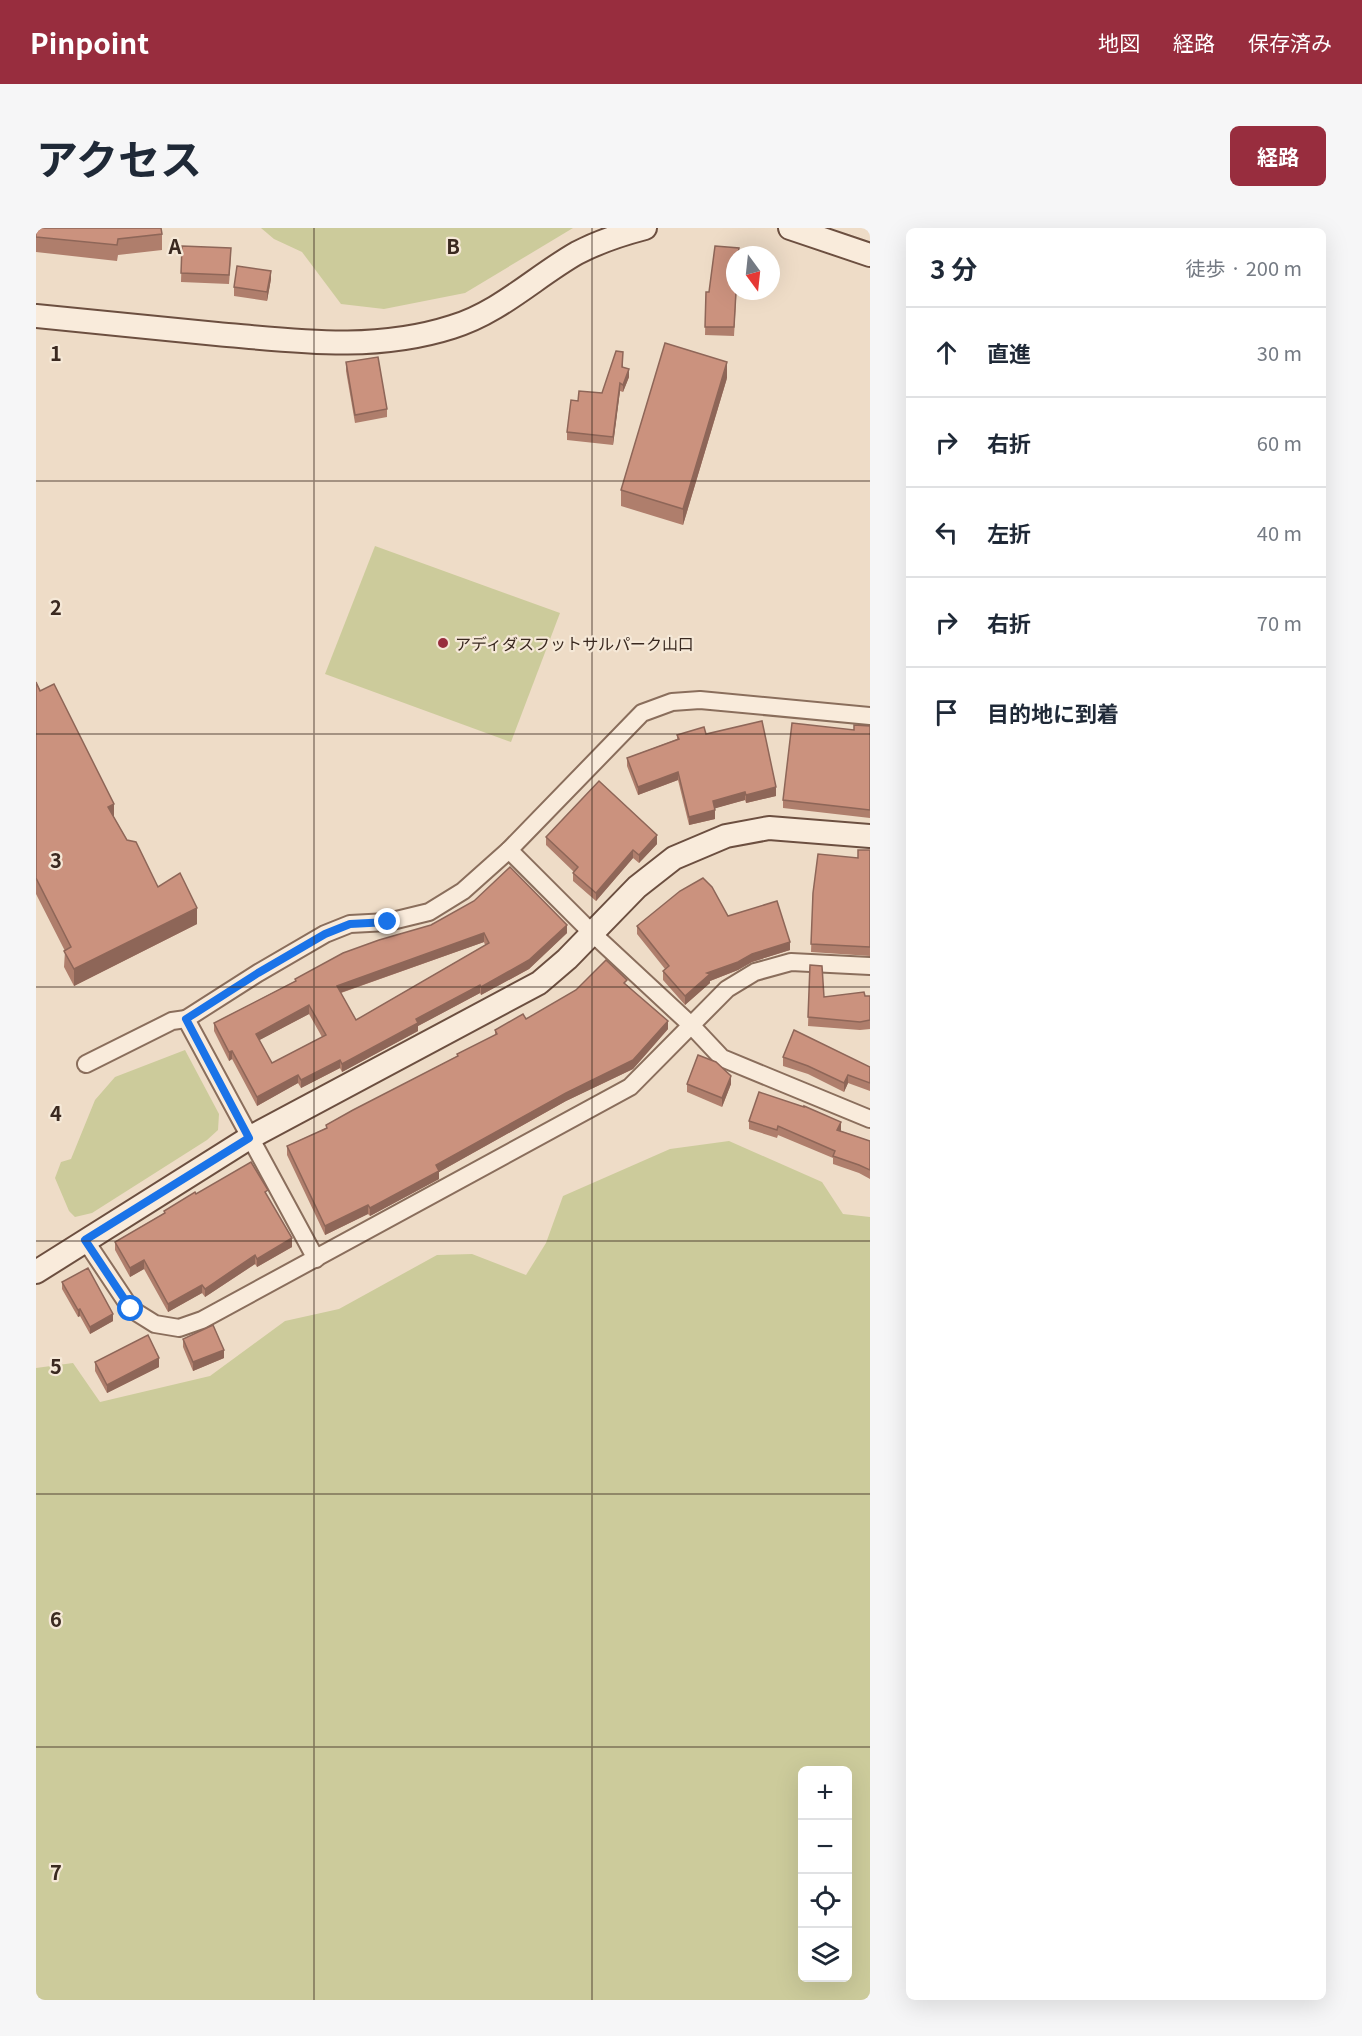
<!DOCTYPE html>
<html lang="ja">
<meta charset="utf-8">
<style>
body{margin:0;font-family:Georgia,"Noto Sans JP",serif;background:#f6f6f7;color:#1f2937}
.controls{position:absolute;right:18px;bottom:18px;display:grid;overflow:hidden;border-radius:9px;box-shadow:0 6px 24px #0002}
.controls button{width:54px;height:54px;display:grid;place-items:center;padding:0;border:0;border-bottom:2px solid #e0e1e3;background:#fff;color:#1f2937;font:30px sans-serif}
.compass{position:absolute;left:690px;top:18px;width:54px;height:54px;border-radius:50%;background:#fff;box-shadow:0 6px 24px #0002;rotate:165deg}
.stop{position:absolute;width:18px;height:18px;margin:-14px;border:4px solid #1a73e8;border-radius:50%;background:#fff}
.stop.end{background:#1a73e8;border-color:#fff;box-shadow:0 2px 6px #0008}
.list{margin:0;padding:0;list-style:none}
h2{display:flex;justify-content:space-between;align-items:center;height:78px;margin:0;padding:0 24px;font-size:26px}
h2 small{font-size:20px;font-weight:400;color:#747a83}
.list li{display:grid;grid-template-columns:39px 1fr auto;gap:18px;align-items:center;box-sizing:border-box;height:90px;padding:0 24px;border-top:2px solid #e0e1e3}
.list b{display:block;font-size:22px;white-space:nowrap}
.list em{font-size:20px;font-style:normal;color:#747a83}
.icon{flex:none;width:33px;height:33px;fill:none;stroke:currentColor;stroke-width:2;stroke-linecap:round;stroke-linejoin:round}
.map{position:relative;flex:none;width:834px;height:1772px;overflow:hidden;border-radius:9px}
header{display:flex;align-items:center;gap:36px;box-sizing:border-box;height:84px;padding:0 30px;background:#982d3e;color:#fff}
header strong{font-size:28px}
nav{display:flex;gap:33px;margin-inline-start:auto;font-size:21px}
.intro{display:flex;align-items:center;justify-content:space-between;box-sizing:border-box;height:144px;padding:0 36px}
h1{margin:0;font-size:42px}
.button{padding:15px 27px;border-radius:9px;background:#982d3e;color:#fff;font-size:21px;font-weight:700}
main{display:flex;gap:36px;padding:0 36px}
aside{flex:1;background:#fff;border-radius:9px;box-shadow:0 6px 24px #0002}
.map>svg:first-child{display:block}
.green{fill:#cccb9b;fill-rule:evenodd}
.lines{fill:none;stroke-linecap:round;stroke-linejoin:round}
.street-casing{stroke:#8a6e5c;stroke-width:20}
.secondary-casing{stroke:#6c4f40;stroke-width:26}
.street{stroke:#f9ebdb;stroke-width:16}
.secondary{stroke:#f9ebdb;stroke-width:22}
.wall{fill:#af7e6c;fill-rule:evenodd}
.shaded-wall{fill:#8e6658}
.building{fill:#cb927e;stroke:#8e6658;stroke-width:1.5;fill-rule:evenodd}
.route{stroke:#1a73e8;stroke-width:8}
.grid{fill:none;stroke:#3a2920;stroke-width:1.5;stroke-opacity:0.55}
.poi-dot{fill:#982d3e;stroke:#f5e8d7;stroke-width:2}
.labels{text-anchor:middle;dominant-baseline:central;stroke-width:4.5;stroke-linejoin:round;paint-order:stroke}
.poi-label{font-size:16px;fill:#3a2920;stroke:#f5e8d7;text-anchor:start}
.grid-label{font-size:20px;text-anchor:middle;font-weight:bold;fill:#3a2920;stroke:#f5e8d7;stroke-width:4.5;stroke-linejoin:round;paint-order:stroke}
</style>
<header>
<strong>Pinpoint</strong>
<nav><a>地図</a><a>経路</a><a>保存済み</a></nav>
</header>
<div class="intro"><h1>アクセス</h1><a class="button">経路</a></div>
<main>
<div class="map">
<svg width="834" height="1772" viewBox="0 0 834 1772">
<rect width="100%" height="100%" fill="#eedcc7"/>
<g class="green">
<polygon points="225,0 537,0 429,65 348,81 305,76 266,24 238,11"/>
<polygon points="339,318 524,385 475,514 289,446"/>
<polygon points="149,822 183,886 182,902 171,912 56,985 39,989 33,983 19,950 25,934 35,931 59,872 79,849"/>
<path d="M693 913 786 954 807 986 834 989V1772H0V1140L37 1135 64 1174 174 1148 249 1093 303 1081 401 1027 436 1026 490 1047 510 1015 527 968 634 921ZM812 1542V1750H766V1542Z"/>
</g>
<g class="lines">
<defs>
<g id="street">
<polyline points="473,622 556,705 655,797 686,830 834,891"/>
<polyline points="50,836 136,793 150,791"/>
<polyline points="49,1012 95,1081 119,1096 143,1100 166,1092 594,859 691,761 719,744 755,734 834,738"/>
<polyline points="280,1031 150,791 222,745 289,706 314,696 352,694 393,684 427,663 473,622 606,485 636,474 664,472 834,488"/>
</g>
<g id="secondary">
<polyline points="754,0 834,27"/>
<path d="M0 88C60 94 121 100 181 106 261 113 338 124 416 99 463 85 499 49 541 25 562 14 586 6 609 0"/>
<polyline points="0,1044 213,910 503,755 531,731 601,659 638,630 690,608 733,600 834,608"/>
</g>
</defs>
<use href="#street" class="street-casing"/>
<use href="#secondary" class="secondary-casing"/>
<use href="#street" class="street"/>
<use href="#secondary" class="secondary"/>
</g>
<g class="wall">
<polygon points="0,0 126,6 126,22 82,27 81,33 0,24"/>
<polygon points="146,18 195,28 193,56 145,54"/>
<polygon points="703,20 698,108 669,107 670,64 673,64"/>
<polygon points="235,51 231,73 198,68 198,59"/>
<polygon points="587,132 587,139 593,149 587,164 584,163 577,217 531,212 531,204 542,173 566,165"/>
<polygon points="310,134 351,181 351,189 319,195 310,143"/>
<polygon points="691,150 647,297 585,278 585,262"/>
<polygon points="0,454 91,612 122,659 161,696 38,758 28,739 29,723 0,666"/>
<polygon points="834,498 834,590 747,580 747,572 818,502"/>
<polygon points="670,506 740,568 710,575 709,572 679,580 679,591 653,597 642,552 602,567 591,538 591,530 641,511 641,507"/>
<polygon points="510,609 621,616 603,635 597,630 560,673 537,653 537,645 538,644 510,617"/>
<polygon points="834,622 834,728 775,724 777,665 822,630"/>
<polygon points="692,688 754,722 716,734 702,742 674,753 674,755 649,777 627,752 627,743 629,741 601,706 601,698"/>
<path d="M395 697 531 705 493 741 445 767 444 765 382 798V803L306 844 304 840 265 860 262 855 221 878 196 831 193 833 178 803V795L259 753V751ZM448 714 449 717 320 792 305 765ZM273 786 286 809 236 835 223 812Z"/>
<polygon points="774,737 788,769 834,768 834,801 824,802 772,798"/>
<polygon points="591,757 632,801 597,841 530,873 403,944 403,951 334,988 332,986 289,1007 251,927 251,918 290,900 290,897 421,828 421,826 459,807 459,802"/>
<polygon points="747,829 834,839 834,863 812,855 808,864 772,846 747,838"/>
<polygon points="651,856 695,856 686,879 651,864"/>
<polygon points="713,893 805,902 805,903 834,913 834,951 823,945 797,936 797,930 742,907 741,910 713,901"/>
<polygon points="160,966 232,970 256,1019 221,1039 219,1036 169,1069 166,1065 132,1084 108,1041 94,1049 79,1022 79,1014 128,985 128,983"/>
<polygon points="26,1054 77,1093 54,1106 44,1088 42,1089 26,1061"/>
<polygon points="147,1111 188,1130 157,1143 147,1119"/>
<polygon points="59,1134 123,1139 71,1165 59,1143"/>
</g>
<g class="shaded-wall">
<polygon points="235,43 235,51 231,73 231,64"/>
<polygon points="691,134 691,150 647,297 647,281"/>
<polygon points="593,141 593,149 587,164 587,157"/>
<polygon points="584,155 584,163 577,217 577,209"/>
<polygon points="642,544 642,552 602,567 602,559"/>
<polygon points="740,559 740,568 710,575 710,567"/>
<polygon points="709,564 709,572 677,581 677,573"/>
<polygon points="78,576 78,592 72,579"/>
<polygon points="679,582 679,591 653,597 653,589"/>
<polygon points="621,607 621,616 603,635 603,627"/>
<polygon points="597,622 597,630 560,673 560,665"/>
<polygon points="161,680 161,696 38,758 38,741"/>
<polygon points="531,697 531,705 493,741 445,767 445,759"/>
<polygon points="448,705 448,714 301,766 301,758"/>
<polygon points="754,714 754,722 716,734 702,742 674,753 674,755 649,777 649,768 671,745 716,726"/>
<polygon points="444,757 444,765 382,798 382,803 306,844 306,836 380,791"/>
<polygon points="273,777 273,786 220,814 220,806"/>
<polygon points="632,793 632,801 597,841 530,873 403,944 403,951 334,988 334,980 400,937"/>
<polygon points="196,823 196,831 193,833 193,824"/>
<polygon points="304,832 304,840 265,860 265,852"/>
<polygon points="262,847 262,855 221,878 221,869"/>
<polygon points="812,847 812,855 808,864 808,855"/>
<polygon points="695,848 695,856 686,879 686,870"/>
<polygon points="805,894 805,902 801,910 801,902"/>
<polygon points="332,977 332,986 289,1007 289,998"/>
<polygon points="256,1010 256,1019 221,1039 221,1031"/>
<polygon points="219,1027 219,1036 169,1069 169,1061"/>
<polygon points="108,1032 108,1041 94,1049 94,1040"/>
<polygon points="166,1057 166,1065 132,1084 132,1076"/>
<polygon points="44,1081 44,1088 42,1089 42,1082"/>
<polygon points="77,1086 77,1093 54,1106 54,1099"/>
<polygon points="188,1122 188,1130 157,1143 157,1134"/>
<polygon points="123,1130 123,1139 71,1165 71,1157"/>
</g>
<g class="building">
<polygon points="0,0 125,0 126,6 82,11 81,17 0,9"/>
<polygon points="146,18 195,20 193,47 145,45"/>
<polygon points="679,18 703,20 702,27 699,27 699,63 700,63 698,99 669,99 670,64 673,64"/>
<polygon points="201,38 235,43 231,64 198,59"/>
<polygon points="629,115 691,134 647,281 585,262"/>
<polygon points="580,123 587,124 586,139 593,141 587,157 584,155 577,209 531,204 535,172 542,173 543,163 566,165"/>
<polygon points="342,129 351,181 319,187 310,134"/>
<polygon points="0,454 4,463 18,456 78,576 72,579 91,612 100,614 122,659 144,645 161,680 38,741 28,723 35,719 0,650"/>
<polygon points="726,493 740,559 710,567 709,564 677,573 679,582 653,589 642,544 602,559 591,530 643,511 641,507 668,499 670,506"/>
<polygon points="756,495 818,502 818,497 834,498 834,582 747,572"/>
<polygon points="563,553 621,607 603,627 597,622 560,665 537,645 542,639 510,609"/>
<polygon points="822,622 834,622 834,719 775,716 777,665 782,626 822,630"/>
<path d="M474 639 531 697 493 732 445 759 444 757 380 791 382 795 306 836 304 832 265 852 262 847 221 869 196 823 193 824 178 795 260 753 259 751 307 725 343 712 395 697 438 673ZM448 705 453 715 320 792 301 758ZM273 777 290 807 236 835 220 806Z"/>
<polygon points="667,650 676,659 692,688 741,673 754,714 716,726 702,734 671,745 674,746 649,768 627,743 633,738 601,698 644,663"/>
<polygon points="570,732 591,752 588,755 632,793 597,832 530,865 400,937 403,943 334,980 332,977 289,998 251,918 291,900 290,897 317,882 422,828 421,826 461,806 459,802 487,786 490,791 540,762"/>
<polygon points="774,737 786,738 788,769 828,764 829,768 834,768 834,792 824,794 772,789"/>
<polygon points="758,802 834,839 834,855 812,847 808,855 772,838 747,829"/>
<polygon points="662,827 680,834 695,848 686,870 651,856"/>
<polygon points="723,864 768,879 768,878 805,894 801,902 834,913 834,942 823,937 797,928 799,923 742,898 741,902 713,893"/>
<polygon points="215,934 232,962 229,964 256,1010 221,1031 219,1027 169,1061 166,1057 132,1076 108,1032 94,1040 79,1014 129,985 128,983 159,964 160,966"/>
<polygon points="52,1040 77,1086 54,1099 44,1081 42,1082 26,1054"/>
<polygon points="177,1097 188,1122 157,1134 147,1111"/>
<polygon points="112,1107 123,1130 71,1157 59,1134"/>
</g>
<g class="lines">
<polyline class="route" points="95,1081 49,1012 213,910 150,791 222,745 289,706 314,696 352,694"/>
</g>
<path class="grid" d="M278 0V1772M556 0V1772M0 253H834M0 506H834M0 759H834M0 1013H834M0 1266H834M0 1519H834"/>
<circle class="poi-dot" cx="407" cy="415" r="6"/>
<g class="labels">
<g class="poi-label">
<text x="419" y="415">アディダスフットサルパーク山口</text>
</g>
</g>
<g class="grid-label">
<text x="139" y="26">A</text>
<text x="417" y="26">B</text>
<text x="20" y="133">1</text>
<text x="20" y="387">2</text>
<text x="20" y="640">3</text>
<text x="20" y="893">4</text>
<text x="20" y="1146">5</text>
<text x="20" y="1399">6</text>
<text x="20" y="1652">7</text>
</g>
</svg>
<div class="controls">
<button>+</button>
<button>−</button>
<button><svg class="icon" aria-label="locate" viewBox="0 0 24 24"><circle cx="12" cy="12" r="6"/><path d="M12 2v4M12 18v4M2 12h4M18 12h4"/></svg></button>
<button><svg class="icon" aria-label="layers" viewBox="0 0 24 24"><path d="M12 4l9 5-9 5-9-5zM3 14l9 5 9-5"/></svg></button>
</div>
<svg class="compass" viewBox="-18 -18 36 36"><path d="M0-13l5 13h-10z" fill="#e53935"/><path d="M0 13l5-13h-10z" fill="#747a83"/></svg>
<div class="stop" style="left:95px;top:1081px"></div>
<div class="stop end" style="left:352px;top:694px"></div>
</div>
<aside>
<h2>3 分<small>徒歩 · 200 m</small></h2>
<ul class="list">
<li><svg class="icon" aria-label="ahead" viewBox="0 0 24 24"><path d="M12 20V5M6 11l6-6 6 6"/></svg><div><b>直進</b></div><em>30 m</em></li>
<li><svg class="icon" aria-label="right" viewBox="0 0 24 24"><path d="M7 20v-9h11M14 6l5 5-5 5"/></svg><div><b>右折</b></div><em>60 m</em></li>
<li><svg class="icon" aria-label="left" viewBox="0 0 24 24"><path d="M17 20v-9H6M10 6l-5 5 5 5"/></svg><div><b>左折</b></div><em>40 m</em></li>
<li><svg class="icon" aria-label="right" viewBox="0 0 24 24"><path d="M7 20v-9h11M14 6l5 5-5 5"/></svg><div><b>右折</b></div><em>70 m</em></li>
<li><svg class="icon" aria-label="arrive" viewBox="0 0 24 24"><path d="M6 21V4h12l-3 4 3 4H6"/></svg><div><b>目的地に到着</b></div></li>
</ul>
</aside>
</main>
